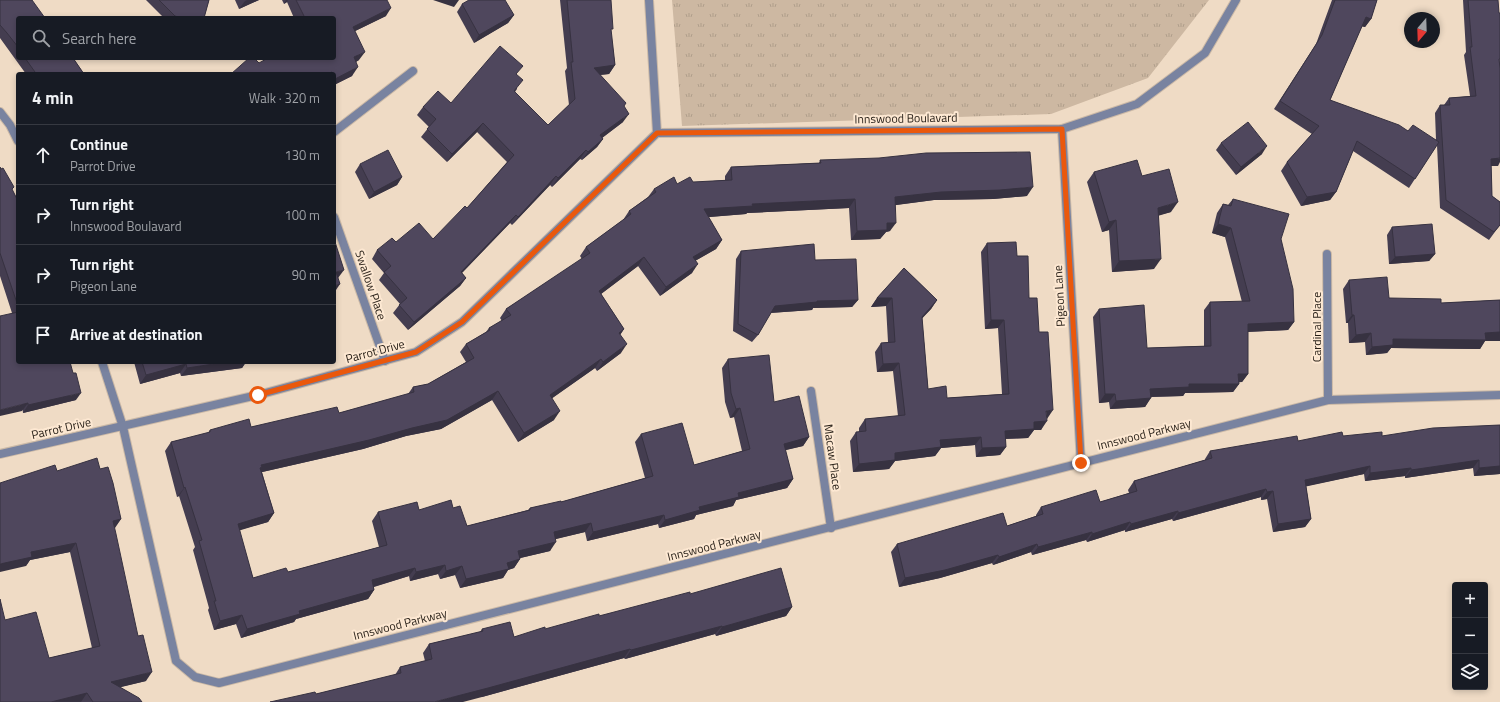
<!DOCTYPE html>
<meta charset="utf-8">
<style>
body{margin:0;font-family:"Titillium Web",sans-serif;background:#242831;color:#f1f3f6}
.controls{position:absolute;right:12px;bottom:12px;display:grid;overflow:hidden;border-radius:4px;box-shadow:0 2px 6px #0003}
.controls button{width:36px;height:36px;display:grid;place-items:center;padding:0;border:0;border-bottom:1px solid #363941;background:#171b24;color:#f1f3f6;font:20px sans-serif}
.compass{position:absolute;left:1404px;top:12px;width:36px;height:36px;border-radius:50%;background:#171b24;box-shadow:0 2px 6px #0003;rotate:199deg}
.stop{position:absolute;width:12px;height:12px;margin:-9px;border:3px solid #ea580c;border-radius:50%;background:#fff}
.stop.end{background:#ea580c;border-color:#fff;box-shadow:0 1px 4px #0008}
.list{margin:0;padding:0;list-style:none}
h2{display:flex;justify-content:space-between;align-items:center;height:52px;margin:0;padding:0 16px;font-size:17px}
h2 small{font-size:13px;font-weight:400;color:#9ea1a6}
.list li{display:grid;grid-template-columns:26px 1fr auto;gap:12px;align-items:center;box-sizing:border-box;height:60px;padding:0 16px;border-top:1px solid #363941}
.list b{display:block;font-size:15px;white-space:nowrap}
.list p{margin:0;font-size:13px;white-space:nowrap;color:#9ea1a6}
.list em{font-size:13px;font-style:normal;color:#9ea1a6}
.icon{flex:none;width:22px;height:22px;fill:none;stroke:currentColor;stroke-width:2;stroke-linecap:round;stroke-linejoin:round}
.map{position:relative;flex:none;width:1500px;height:702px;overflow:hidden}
.search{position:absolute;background:#171b24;box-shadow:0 2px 6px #0003;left:16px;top:16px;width:320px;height:44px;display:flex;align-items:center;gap:10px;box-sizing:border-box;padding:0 14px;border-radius:4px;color:#9ea1a6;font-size:15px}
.panel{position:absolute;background:#171b24;box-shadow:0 2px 6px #0003;left:16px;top:72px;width:320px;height:292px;border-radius:4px}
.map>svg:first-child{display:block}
.park{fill:url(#park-tufts)}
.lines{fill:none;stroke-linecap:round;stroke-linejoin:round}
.street-casing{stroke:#cbb9a6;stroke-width:10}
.street{stroke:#7983a0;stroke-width:8}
.wall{fill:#443d50}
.shaded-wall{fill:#373241}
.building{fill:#4f475d;stroke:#373241}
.route{stroke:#ea580c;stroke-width:5}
.labels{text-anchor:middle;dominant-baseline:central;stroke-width:4;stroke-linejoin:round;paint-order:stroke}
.street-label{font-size:12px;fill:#261e16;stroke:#fde8d2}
</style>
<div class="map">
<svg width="1500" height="702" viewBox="0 0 1500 702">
<defs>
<pattern id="park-tufts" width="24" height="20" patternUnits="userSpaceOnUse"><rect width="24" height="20" fill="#cdb8a2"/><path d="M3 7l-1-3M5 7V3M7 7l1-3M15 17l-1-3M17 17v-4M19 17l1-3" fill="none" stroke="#b09e8b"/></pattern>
</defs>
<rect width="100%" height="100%" fill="#efdbc5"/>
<polygon class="park" points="672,0 1209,0 1148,78 1051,114 682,126"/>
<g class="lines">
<defs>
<g id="street">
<polyline points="649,0 657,133"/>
<polyline points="0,112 10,125 18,141"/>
<polyline points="1062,129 1081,463"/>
<polyline points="334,132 413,71"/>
<polyline points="657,133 1062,129 1137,104 1205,53 1236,0"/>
<polyline points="334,217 385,361"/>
<polyline points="1327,254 1328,400"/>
<polyline points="102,362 123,427 176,661 195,677 219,683 1328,400 1500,395"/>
<polyline points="811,391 831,528"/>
<polyline points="0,454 258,395 416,352 462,322 657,133"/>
</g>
</defs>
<use href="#street" class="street-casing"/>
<use href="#street" class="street"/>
</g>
<g class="wall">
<polygon points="0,0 18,18 18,58 73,58 84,74 26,74 0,38"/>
<polygon points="146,0 209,0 204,18 164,18"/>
<polygon points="235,0 259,0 239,9"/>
<polygon points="282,0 387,0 386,16 355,31 359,60 356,62 352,76 334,85 334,74 231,74 259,63 334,58 334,18 294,18 287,2 284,4"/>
<polygon points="560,0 611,0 611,32 615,65 609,74 600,75 624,106 623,122 602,138 603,139 597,147 582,160 580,159 552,187 550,185 512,225 510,223 462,273 466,278 460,286 408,330 393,313 400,304 379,280 384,273 372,259 377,250 396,242 433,239 467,208 507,162 477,132 447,162 421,137 429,127 417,115 423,107 451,103 517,74 517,89 515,92 548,125 569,105 565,71 567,68"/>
<polygon points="1332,0 1377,0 1371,19 1365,27 1362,26 1330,100 1408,131 1436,140 1435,113 1440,105 1444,105 1449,98 1470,96 1464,55 1466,52 1463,0 1498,0 1500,66 1498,166 1491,166 1492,196 1500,202 1500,225 1489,240 1440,208 1437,145 1409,188 1353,151 1336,192 1330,200 1301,206 1281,171 1287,162 1312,134 1274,109 1316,44"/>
<polygon points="462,4 514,15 508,23 474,43 457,12"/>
<polygon points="1221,143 1262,154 1236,175 1216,150"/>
<polygon points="820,160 1027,196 993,199 934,200 895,205 890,231 886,232 880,239 851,240 849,208 747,213 746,214 708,217 722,240 716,249 695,261 692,273 660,296 638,266 601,294 624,329 620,335 621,353 597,371 595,368 552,398 554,420 518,442 492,400 441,429 406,436 363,449 262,472 274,513 268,522 239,530 253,578 288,572 379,547 372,521 378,512 453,508 467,526 528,510 530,508 561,502 645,478 635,442 641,434 694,465 742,451 734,417 730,418 725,402 722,368 728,359 774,402 809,437 803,446 785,450 793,479 787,488 736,500 733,506 696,515 694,519 659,528 658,524 587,541 585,532 555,539 550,551 520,558 520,559 514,568 508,570 503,578 460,588 455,575 440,579 438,574 410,581 409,576 374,587 374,590 368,599 296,619 294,622 241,638 236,624 214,630 208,610 209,608 193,550 195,547 179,496 177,497 165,451 171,442 208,433 210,430 251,427 339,413 408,394 413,387 428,384 466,362 460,352 466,344 486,332 489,328 502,321 500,318 506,309 582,259 580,256 586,247 623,220 629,211 648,197 654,189 677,184 725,180 725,176 731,167 819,163"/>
<polygon points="360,164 402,177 397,185 369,199 355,172"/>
<polygon points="0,167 18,201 18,362 76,400 23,413 12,313 0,276"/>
<polygon points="1094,172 1142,176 1171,212 1159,215 1154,269 1112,272 1109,230 1102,232 1087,182"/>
<polygon points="1233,199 1281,239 1294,322 1288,330 1248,332 1248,374 1242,382 1239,382 1239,384 1233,392 1185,393 1183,396 1151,397 1145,407 1110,409 1109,402 1099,403 1093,317 1099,309 1147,348 1204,346 1204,310 1210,302 1242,302 1225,237 1212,233 1217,213 1223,204 1228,205"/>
<polygon points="1392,227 1435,254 1429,261 1389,264 1387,235"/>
<polygon points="987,243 1017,256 1039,332 1046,419 1041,430 1034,430 1028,438 1005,439 1006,447 1000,455 976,457 975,445 941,448 935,456 895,461 889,469 853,472 850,441 856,432 859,432 859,428 865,419 898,416 893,371 877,372 875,352 881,343 888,342 886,306 871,307 877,298 904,268 937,300 931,309 922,318 928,389 947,398 1002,394 998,328 985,329 981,252"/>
<polygon points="741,251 815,260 858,300 852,307 813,308 812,310 770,313 758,335 752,342 733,331 736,259"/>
<polygon points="1349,280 1389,298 1441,303 1500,300 1500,341 1485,341 1480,349 1391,348 1387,353 1366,355 1365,342 1349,343 1348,323 1346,323 1343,289"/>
<polygon points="134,362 246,362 242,368 181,376 180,373 140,384"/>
<polygon points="1500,425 1500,474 1474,476 1473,468 1405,478 1405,476 1365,481 1364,474 1306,486 1311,519 1305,527 1273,532 1267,499 1261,500 1261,497 1173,521 1172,519 1125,532 1125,530 1087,542 1086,540 1032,555 1031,552 993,565 992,563 940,578 899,587 891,552 897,544 1007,526 1036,516 1036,515 1041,507 1100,502 1129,493 1128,490 1134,481 1205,460 1205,459 1210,451 1343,436 1382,436"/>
<polygon points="100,469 121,519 114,528 146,681 120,687 142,702 0,702 5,620 49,658 92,648 70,552 30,560 26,566 57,471"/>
<polygon points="690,594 792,607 786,616 716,636 715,634 625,659 624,658 482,697 316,694 395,675 400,667 425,661 423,653 429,644 480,632 482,629 514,637"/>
</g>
<g class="shaded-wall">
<polygon points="247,0 259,0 239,9 245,1"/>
<polygon points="286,0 288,0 287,2 284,4"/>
<polygon points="433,0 459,0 454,7"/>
<polygon points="391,8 386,16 347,35 353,27"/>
<polygon points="514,15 508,23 474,43 479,35"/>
<polygon points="175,16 182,18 173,18"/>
<polygon points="1366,17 1371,19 1365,27 1360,26"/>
<polygon points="365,52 359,60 348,66 354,57"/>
<polygon points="615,65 609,74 588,76 594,68"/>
<polygon points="358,67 352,76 334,85 334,80 335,79"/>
<polygon points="629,114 623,122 594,144 600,135"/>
<polygon points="483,123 477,132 447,162 452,154"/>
<polygon points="603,139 597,147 582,160 588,152"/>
<polygon points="1267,146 1262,154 1236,175 1241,167"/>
<polygon points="586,150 580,159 552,187 558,178"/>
<polygon points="1500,158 1500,162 1498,166 1486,166 1491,159"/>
<polygon points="556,176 550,185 512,225 518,217"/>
<polygon points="402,177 397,185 369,199 374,192"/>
<polygon points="1033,187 1027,196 993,199 934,200 889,206 895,197 941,192"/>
<polygon points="1336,192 1330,200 1301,206 1307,197"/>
<polygon points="855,199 849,208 747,213 746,214 698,218 704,209 752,204"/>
<polygon points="1178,202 1171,212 1151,218 1158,208"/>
<polygon points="516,215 510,223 455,280 461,272"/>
<polygon points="1116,220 1109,230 1102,232 1109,222"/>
<polygon points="887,223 896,223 890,231 886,232 880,239 851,240 857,231"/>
<polygon points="1218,224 1231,228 1225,237 1212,233"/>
<polygon points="722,240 716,249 686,266 693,257"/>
<polygon points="1435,254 1429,261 1389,264 1395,257"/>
<polygon points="644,257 638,266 593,300 599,291"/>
<polygon points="1161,259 1154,269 1112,272 1119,261"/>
<polygon points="698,264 692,273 660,296 666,287"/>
<polygon points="344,270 338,278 334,280 336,272"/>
<polygon points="466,278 460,286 408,330 414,322"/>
<polygon points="340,284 334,293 334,286"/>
<polygon points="877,298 892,298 886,306 871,307"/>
<polygon points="858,300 852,307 813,308 812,310 769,313 775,306 817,301"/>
<polygon points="937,300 931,309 916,325 922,317"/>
<polygon points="1352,315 1354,315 1348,323 1346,323"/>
<polygon points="991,320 1004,320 998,328 985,329"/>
<polygon points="1294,322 1288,330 1242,332 1248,324"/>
<polygon points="624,329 618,338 619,333"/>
<polygon points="1500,332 1500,341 1485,341 1480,349 1391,348 1387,353 1366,355 1372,347 1393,339 1485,333"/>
<polygon points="1371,333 1365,342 1349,343 1356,335"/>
<polygon points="627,344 621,353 597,371 603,362"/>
<polygon points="601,359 595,368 544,404 550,395"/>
<polygon points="227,362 246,362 242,368 181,376 187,368"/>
<polygon points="899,363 893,371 877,372 883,364"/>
<polygon points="186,364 180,373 140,384 146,375"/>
<polygon points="1238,374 1248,374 1242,382 1232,383"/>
<polygon points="1189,384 1239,384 1233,392 1185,393 1183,396 1144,397 1150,389"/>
<polygon points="498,391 492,400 441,429 406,436 363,449 258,473 261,465"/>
<polygon points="81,393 76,400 23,413 28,405"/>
<polygon points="1105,394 1115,394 1109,402 1099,403"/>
<polygon points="1151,398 1145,407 1110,409 1116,401"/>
<polygon points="28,403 22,411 0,416 0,410"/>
<polygon points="740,408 734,417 730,418 736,409"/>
<polygon points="1053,410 1047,419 1046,411"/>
<polygon points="560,411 554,420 518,442 524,433"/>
<polygon points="1047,421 1041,430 1034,430 1028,438 999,439 1005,431 1034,422"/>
<polygon points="809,437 803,446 778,452 784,444"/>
<polygon points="981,437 975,445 941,448 935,456 895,461 889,469 853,472 859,464 940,440"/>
<polygon points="1006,447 1000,455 976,457 982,448"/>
<polygon points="1479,460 1473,468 1405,478 1411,470"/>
<polygon points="1370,466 1364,474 1299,488 1305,480"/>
<polygon points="1500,466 1500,474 1474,476 1479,468"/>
<polygon points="1411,468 1405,476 1365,481 1370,473"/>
<polygon points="793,479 787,488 736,500 733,506 696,515 694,519 659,528 665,520 738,493"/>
<polygon points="185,487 179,496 177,497 184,488"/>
<polygon points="1266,489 1261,497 1173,521 1178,513"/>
<polygon points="1273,491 1267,499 1261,500 1267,492"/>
<polygon points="1178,511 1172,519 1125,532 1131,524"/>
<polygon points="274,513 268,522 231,533 238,524"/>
<polygon points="664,515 658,524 587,541 593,532"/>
<polygon points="121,519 115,528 107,529 113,521"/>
<polygon points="1311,519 1305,527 1273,532 1278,524"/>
<polygon points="1130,522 1125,530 1087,542 1092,534"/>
<polygon points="591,523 585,532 548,541 554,532"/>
<polygon points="1092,532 1086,540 1032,555 1038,547"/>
<polygon points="556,542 550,551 512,560 518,551"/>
<polygon points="76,543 70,552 30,560 26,566 0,572 0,564 31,552"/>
<polygon points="1037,544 1031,552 993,565 999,557"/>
<polygon points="998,555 992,563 940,578 899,587 905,578"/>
<polygon points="520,559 514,568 508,570 503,578 460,588 466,579 507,563"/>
<polygon points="445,565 438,574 410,581 416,572"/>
<polygon points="462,566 455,575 440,579 446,571"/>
<polygon points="415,568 409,576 366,589 372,580"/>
<polygon points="374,590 368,599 296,619 294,622 241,638 247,629 299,611"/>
<polygon points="792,607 786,616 716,636 722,627"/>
<polygon points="242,615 236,624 214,630 220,621"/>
<polygon points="722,626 715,634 625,659 631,650"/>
<polygon points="630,649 624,658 482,697 463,702 434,702"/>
<polygon points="152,672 146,681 105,691 111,682"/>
<polygon points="87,693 81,702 51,702"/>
</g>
<g class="building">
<polygon points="0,0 32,0 45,18 18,18 18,47 7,33 0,25"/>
<polygon points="159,0 209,0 204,18 182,18 175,16"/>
<polygon points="296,0 387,0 391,8 353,27 365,52 354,57 358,67 335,79 334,76 334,74 333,74 332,72 327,74 295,74 294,73 293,74 231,74 249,58 254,58 259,63 268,58 334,58 334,18 305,18"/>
<polygon points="469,0 505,0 514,15 479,35 462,4"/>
<polygon points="567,0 611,0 613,29 611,29 615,65 594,68 626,103 624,106 629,114 600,135 603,139 588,152 586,150 558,178 556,176 518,217 516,215 461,272 466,278 414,322 399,305 407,298 384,272 391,266 377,250 392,238 396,242 419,223 433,239 465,206 467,208 514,155 483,123 452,154 427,129 436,119 423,107 438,91 451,103 500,46 523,66 516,74 523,80 514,91 548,125 575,99 571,62 573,62"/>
<polygon points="1335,0 1377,0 1371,19 1366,17 1330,100 1399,125 1408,131 1413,125 1439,142 1415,179 1357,141 1336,192 1307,197 1287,162 1319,126 1280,101 1322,35"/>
<polygon points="1468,0 1498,0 1499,13 1500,13 1500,59 1499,59 1500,68 1500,158 1491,159 1492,196 1500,202 1500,225 1494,232 1446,200 1440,105 1450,105 1449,98 1476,96 1470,47 1472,47"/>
<polygon points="25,58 73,58 84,74 32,74 35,72"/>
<polygon points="1248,122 1267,146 1241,167 1221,143"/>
<polygon points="388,150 402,177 374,192 360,164"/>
<polygon points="1030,152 1033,187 1000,190 941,192 895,197 896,223 887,223 887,230 857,231 855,199 752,204 753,206 704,209 722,240 693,257 698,264 666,287 644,257 599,291 624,329 619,333 627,344 603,362 601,359 550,395 560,411 524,433 498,391 447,420 412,428 369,440 261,465 262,467 260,468 274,513 238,524 253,578 286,568 288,572 387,545 378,512 417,502 419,510 451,500 453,508 460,506 467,526 530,510 530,508 561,501 561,502 653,476 641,434 682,423 694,465 750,449 740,408 736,409 731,393 728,359 769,355 774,402 799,396 809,437 784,444 793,479 738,493 739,497 699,507 700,510 665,520 664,515 593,532 591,523 554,532 556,542 518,551 520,559 507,563 509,569 466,579 462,566 446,571 445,565 416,572 415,568 372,580 374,590 299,611 300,614 247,629 242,615 220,621 214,601 216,601 199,541 202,540 185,487 184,488 171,442 210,432 210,430 249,419 251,427 337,407 339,413 414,392 413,387 428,384 474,358 466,344 490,330 489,328 511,315 506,309 590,253 586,247 631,214 629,211 656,192 654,189 674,177 677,184 690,177 693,182 732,180 731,167 821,163 820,160 879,158 926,153"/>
<polygon points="1137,160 1142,176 1169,169 1178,202 1158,208 1161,259 1119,261 1116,220 1109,222 1094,172"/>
<polygon points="0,167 1,169 3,168 14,187 12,189 18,201 18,306 0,253"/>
<polygon points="1233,199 1289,214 1281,239 1293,289 1294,322 1248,324 1248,374 1238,374 1239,384 1189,384 1189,387 1150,389 1151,398 1116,401 1115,394 1105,394 1099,309 1144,305 1147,348 1211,346 1210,302 1250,301 1231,228 1218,224 1223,204 1231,206"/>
<polygon points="1432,224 1435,254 1395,257 1392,227"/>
<polygon points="334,242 335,242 344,270 336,272 340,284 334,286"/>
<polygon points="1016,242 1017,256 1028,256 1029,298 1037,298 1039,332 1048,332 1053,410 1046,411 1047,421 1034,422 1034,429 1005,431 1006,447 982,448 981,437 940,440 941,447 895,453 895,460 859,464 856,432 866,431 865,419 905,415 899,363 883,364 881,343 895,342 892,298 877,298 904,268 937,300 922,317 928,389 946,386 947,398 1009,394 1004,320 991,320 987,243"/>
<polygon points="814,244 815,260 856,259 858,300 817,301 817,302 775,306 758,335 738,324 741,251"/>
<polygon points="1387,277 1389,298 1441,299 1441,303 1500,300 1500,332 1485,333 1486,340 1393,339 1393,345 1372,347 1371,333 1356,335 1354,315 1352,315 1349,280"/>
<polygon points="18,312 18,362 70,362 73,373 76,373 81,393 28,405 28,403 0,410 0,316"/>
<polygon points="142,362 227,362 187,368 186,364 146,375"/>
<polygon points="1500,425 1500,466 1479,468 1479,460 1411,470 1411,468 1370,473 1370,466 1305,480 1311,519 1278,524 1273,491 1267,492 1266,489 1178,513 1178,511 1131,524 1130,522 1092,534 1092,532 1038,547 1037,544 999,557 998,555 945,570 905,578 897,544 1003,513 1007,526 1043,514 1041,507 1096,490 1100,502 1137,491 1134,481 1212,458 1210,451 1297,436 1298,441 1342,432 1343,436 1382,432 1382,436 1433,428"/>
<polygon points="97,458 100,469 108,467 113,483 121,519 113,521 116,534 138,636 143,635 152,672 111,682 139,698 142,702 93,702 87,693 51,702 0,702 0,599 5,620 36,612 49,658 100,646 76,543 31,552 32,557 0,564 0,483 55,465 57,471"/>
<polygon points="781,568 792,607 722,627 722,626 631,650 630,649 488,688 434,702 270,702 315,692 316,694 401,673 400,667 432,659 429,644 483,631 482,629 510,622 514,637 545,627 545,629 599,614 599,616 690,592 690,594"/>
</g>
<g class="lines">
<polyline class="route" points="258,395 416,352 462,322 657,133 1062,129 1081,463"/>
</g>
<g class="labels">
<g class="street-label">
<text transform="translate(906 118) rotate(-1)">Innswood Boulavard</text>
<text transform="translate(371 285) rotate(71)">Swallow Place</text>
<text transform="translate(1059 296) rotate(-93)">Pigeon Lane</text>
<text transform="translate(1316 327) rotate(-90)">Cardinal Place</text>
<text transform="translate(375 351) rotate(-15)">Parrot Drive</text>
<text transform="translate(61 428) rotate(-13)">Parrot Drive</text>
<text transform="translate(1144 434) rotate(-14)">Innswood Parkway</text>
<text transform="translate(833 457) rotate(82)">Macaw Place</text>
<text transform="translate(714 545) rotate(-14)">Innswood Parkway</text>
<text transform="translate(400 624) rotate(-14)">Innswood Parkway</text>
</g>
</g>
</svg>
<div class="controls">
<button>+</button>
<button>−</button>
<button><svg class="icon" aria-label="layers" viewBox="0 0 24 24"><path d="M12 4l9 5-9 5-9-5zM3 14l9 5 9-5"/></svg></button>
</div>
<svg class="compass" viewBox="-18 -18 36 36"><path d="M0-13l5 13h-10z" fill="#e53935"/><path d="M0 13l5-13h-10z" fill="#9ea1a6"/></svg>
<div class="stop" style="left:258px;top:395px"></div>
<div class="stop end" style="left:1081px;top:463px"></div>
<div class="search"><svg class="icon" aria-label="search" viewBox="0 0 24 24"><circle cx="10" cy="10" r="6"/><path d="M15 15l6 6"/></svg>Search here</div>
<section class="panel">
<h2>4 min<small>Walk · 320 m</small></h2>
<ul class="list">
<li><svg class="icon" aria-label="ahead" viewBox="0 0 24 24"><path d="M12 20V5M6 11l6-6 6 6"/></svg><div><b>Continue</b><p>Parrot Drive</p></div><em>130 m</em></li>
<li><svg class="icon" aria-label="right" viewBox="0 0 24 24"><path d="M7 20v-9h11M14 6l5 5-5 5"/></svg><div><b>Turn right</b><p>Innswood Boulavard</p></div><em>100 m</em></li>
<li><svg class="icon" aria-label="right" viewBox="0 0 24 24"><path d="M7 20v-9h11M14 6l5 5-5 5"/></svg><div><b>Turn right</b><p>Pigeon Lane</p></div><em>90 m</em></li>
<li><svg class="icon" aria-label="arrive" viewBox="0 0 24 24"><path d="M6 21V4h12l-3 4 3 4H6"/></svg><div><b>Arrive at destination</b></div></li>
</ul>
</section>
</div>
